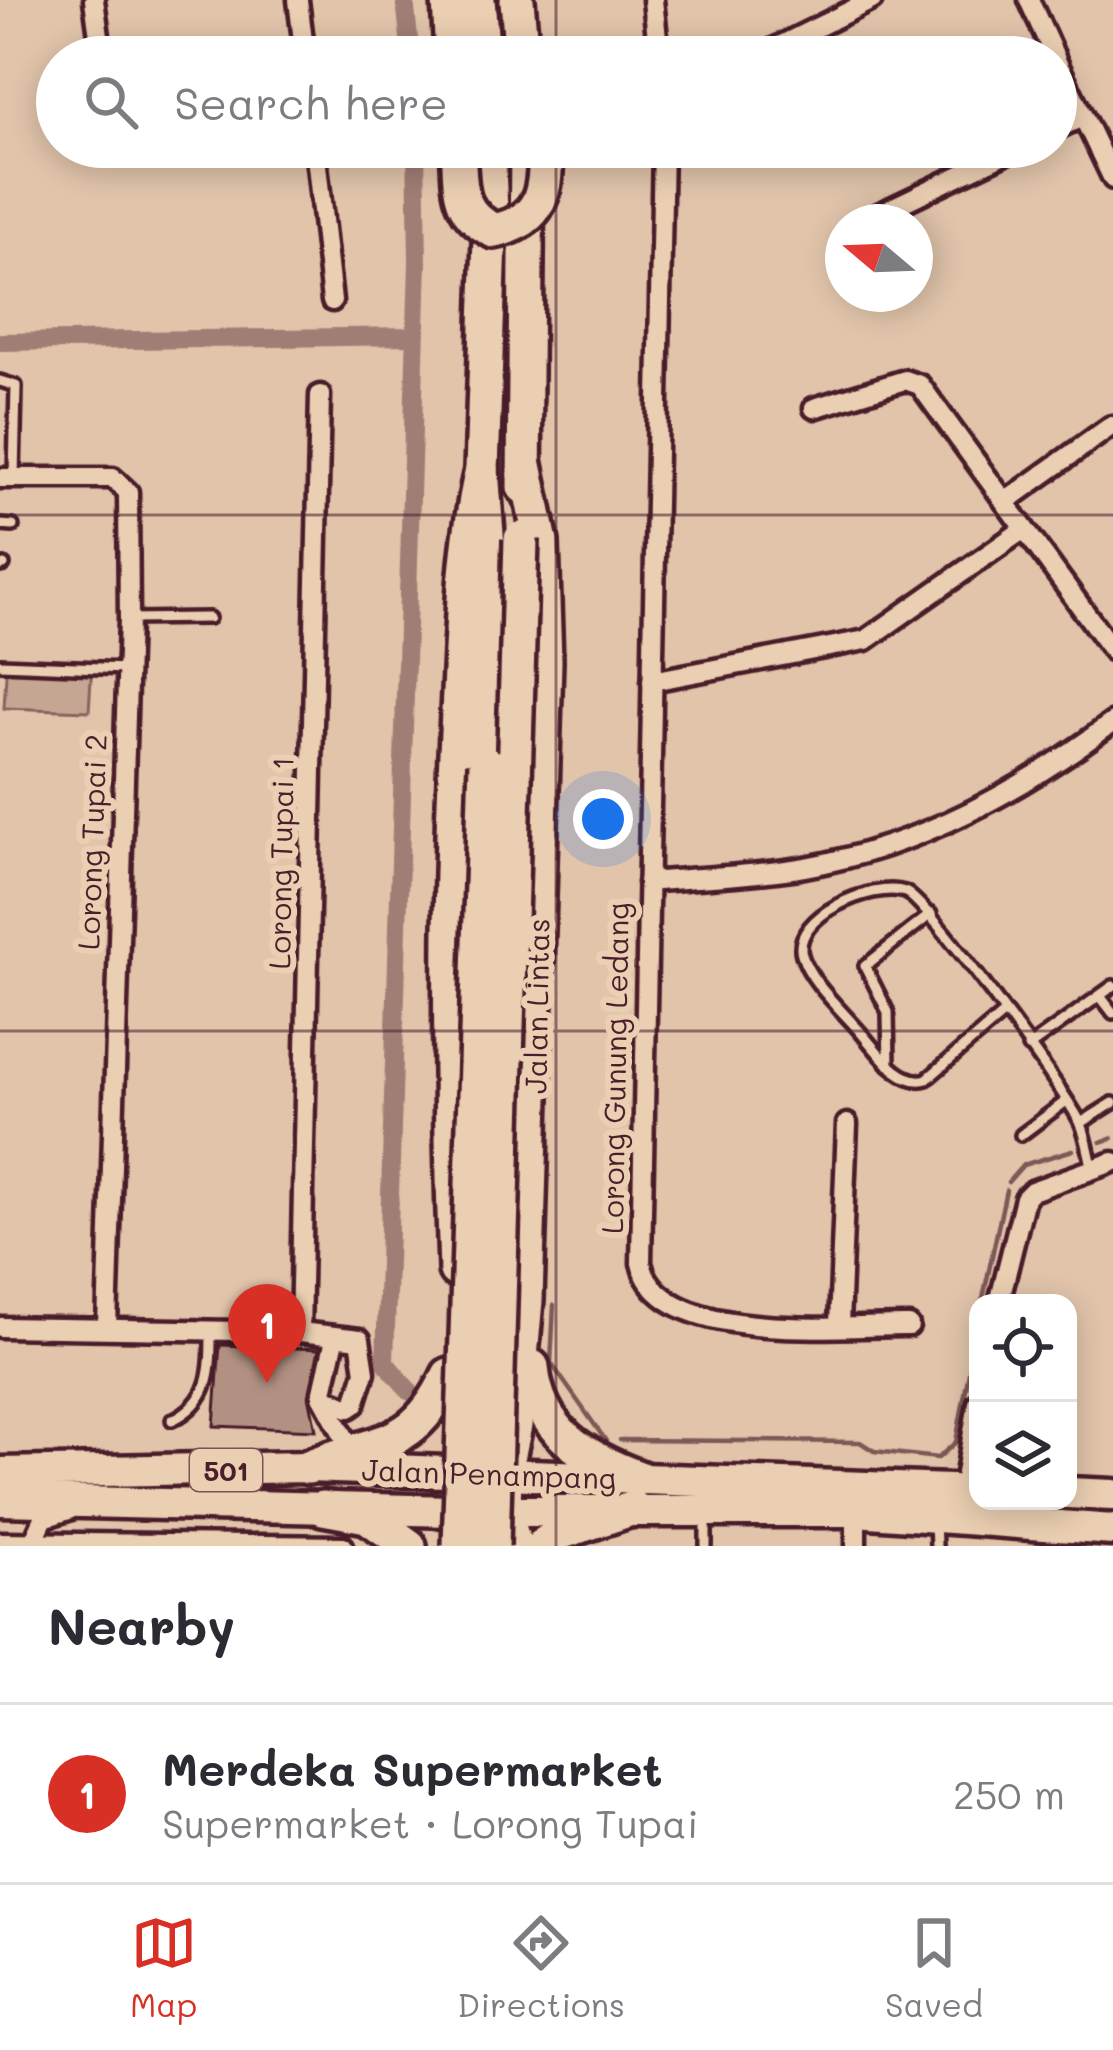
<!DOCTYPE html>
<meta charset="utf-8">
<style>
body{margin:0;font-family:Mali,sans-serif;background:#f7f7f7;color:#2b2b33}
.controls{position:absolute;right:36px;bottom:36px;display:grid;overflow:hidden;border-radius:24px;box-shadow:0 6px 30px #0003}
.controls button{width:108px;height:108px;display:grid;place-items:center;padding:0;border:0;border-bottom:3px solid #e1e1e2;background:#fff;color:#2b2b33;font:60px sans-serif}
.compass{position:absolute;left:825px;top:204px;width:108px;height:108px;border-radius:50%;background:#fff;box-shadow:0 6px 30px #0003;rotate:289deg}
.you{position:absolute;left:603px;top:819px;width:42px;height:42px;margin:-30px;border:9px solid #fff;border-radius:50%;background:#1a73e8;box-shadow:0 0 0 18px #1a73e833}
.badge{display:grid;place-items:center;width:78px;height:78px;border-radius:50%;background:#d93025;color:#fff;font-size:39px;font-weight:700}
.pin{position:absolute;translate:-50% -99px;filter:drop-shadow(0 3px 6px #0008)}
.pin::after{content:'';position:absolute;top:63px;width:42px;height:36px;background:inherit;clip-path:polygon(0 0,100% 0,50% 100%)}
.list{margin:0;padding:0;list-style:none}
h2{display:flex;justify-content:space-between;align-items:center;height:156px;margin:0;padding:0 48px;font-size:51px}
h2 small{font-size:39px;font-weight:400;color:#7c7c81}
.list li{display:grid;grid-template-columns:78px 1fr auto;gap:36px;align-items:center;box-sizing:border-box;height:180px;padding:0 48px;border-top:3px solid #e1e1e2}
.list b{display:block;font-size:45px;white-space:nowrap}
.list p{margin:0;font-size:39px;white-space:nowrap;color:#7c7c81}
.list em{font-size:39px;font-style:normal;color:#7c7c81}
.icon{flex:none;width:66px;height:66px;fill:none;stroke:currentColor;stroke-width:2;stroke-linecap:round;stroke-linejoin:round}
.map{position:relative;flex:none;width:1113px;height:1546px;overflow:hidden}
.search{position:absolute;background:#fff;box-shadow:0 6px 30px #0003;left:36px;right:36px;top:36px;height:132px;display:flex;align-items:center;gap:30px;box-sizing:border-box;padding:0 42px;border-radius:66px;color:#7c7c81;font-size:45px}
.sheet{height:336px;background:#fff}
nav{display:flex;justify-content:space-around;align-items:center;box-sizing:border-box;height:168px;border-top:3px solid #e1e1e2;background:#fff;font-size:33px;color:#7c7c81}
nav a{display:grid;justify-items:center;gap:6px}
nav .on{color:#d93025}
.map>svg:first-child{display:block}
.green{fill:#c5a692;stroke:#88625e;stroke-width:3}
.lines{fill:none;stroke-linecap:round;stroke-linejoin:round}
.stream{stroke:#7e5857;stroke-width:4.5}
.canal{stroke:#a17e75;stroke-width:18}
.building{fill:#b29182;stroke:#4a1f2b;stroke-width:3}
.lane-casing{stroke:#4a1f2b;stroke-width:18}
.street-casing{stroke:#4a1f2b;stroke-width:27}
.primary-casing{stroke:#4a1f2b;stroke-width:39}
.highway-casing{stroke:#4a1f2b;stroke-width:42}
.lane{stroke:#ebcfb2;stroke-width:9}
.street{stroke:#ebcfb2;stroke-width:18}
.primary{stroke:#ebcfb2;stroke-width:30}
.highway{stroke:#ebcfb2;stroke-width:33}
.highway-bridge-casing{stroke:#4a1f2b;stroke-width:42;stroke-linecap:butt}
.highway-bridge{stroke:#ebcfb2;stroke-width:33}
.grid{fill:none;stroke:#4a1f2b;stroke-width:3;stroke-opacity:0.55}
.labels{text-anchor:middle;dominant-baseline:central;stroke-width:12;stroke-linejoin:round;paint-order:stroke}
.shield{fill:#ebcfb2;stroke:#7a5454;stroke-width:3}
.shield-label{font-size:27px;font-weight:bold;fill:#4a1f2b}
.street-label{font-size:30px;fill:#4a1f2b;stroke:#ebcfb2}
</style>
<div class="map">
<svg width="1113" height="1546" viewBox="0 0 1113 1546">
<rect width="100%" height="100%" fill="#e1c4aa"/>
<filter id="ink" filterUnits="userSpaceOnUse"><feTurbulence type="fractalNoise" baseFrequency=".00833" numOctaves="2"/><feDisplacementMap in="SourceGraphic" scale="24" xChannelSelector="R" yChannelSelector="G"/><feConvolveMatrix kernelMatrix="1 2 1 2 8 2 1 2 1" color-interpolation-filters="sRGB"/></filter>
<g filter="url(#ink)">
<polygon class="green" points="7,658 92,662 89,711 4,708"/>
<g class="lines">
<g class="stream">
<polyline points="1101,1142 1113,1138"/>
<polyline points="1008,1182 1023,1165 1073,1150"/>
<polyline points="1084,1182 1113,1174"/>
<polyline points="982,1303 1006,1190"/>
<polyline points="1011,1303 1020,1263"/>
<polyline points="544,1363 551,1363 606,1441"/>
<polyline points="551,1363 554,1305"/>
<polyline points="620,1440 860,1442 874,1451 938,1458 956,1442 978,1324"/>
<polyline points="1068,1475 1075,1476"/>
</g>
<g class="canal">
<polyline points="405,0 411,57"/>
<polyline points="0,342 413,336"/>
<polyline points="410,1392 385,1362 418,261 416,147"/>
</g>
</g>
<polygon class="building" points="220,1345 319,1349 309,1396 316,1430 214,1426"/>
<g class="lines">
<defs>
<g id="lane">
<polyline points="0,381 16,386 14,477"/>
<polyline points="0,525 13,526"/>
<polyline points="0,566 4,565"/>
<polyline points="129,619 209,618"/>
<polyline points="0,664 126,669"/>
<polyline points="1100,996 1113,1013"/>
<path d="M1003 1014 927 1079C901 1087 878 1052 863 1035 845 1013 810 983 802 955 791 917 873 881 905 892 927 900 1068 1094 1081 1124 1087 1138 1089 1155 1093 1169"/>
<polyline points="1028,1047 1113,986"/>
<polyline points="889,1065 888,1012 865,966 931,914"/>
<polyline points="1081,1123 1113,1103"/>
<polyline points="1021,1135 1065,1102"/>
<path d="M172 1420C211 1402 211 1370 211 1331"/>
<polyline points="935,1521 936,1546"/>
<polyline points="706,1546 706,1519"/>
</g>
<g id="street">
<polyline points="94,0 102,57"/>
<polyline points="298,0 305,57"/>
<polyline points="653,0 659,57"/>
<polyline points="1029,0 1055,57"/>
<polyline points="757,57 872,0"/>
<polyline points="1056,60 1113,179"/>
<polyline points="1056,129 1082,117"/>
<polyline points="315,147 332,301"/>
<path d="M663 147 641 1263C660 1346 842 1325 909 1326"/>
<polyline points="862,222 1019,147"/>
<polyline points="814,408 905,380 920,385 1113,651"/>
<polyline points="0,478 113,478 128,492 129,619 107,1327"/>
<polyline points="1005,502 1111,426"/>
<polyline points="652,681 866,640 1024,529"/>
<path d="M648 882C700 877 754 876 805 867 921 846 1021 791 1113 722"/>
<polyline points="999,1303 1025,1198 1032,1191 1113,1162"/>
<polyline points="839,1325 847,1124"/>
<polyline points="0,1327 300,1332 360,1339 365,1372 355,1404 349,1408 322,1396"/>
<polyline points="300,1332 320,395"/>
<polyline points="335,1339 322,1396 353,1453"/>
<polyline points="963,1491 978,1403"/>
<polyline points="0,1542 343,1546"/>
<polyline points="32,1544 44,1518 69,1510"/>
<polyline points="856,1546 856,1511"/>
</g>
<g id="primary">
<polyline points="0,1473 308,1467 978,1491"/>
<polyline points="1068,1493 1113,1495"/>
<polyline points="0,1500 452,1511 856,1511 1113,1530"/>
</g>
<g id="highway">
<polyline points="449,0 452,57"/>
<polyline points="478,0 483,57"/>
<polyline points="517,0 522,57"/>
<polyline points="524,487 527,147"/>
<polyline points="486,763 489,560 482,470 491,211 488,147"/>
<path d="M456 1270C449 1091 448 912 457 732 462 644 462 556 482 470"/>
<path d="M532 1367C537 1431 585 1458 639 1478"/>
<path d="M308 1467C376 1438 412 1453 449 1375"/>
<polyline points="323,1508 367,1516 409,1546"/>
<polyline points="515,1546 504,1510 505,1472 515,1425 526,1300 545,661 541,542 525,465"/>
<polyline points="542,1546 559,1533 634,1508"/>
</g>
</defs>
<use href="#lane" class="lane-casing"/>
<use href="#street" class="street-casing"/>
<use href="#primary" class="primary-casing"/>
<use href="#highway" class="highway-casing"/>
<use href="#lane" class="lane"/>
<use href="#street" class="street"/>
<use href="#primary" class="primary"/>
<use href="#highway" class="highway"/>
<defs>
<g id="highway-bridge">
<path d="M458 147C461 186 455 211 494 231 542 221 547 191 545 147"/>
<polyline points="460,1546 486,763"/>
<polyline points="492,1546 521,539"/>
</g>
</defs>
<use href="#highway-bridge" class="highway-bridge-casing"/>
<use href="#highway-bridge" class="highway-bridge"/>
</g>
</g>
<path class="grid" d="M556 0V57M556 147V1546M0 515H1113M0 1031H1113"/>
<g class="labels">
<rect class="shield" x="190" y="1449" width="72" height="42" rx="9"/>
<g class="shield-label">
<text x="226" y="1470">501</text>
</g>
<g class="street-label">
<text transform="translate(91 842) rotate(-88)">Lorong Tupai 2</text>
<text transform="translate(280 863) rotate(-89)">Lorong Tupai 1</text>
<text transform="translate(536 1006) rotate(-89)">Jalan Lintas</text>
<text transform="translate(614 1068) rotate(-89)">Lorong Gunung Ledang</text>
<text transform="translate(489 1473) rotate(2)">Jalan Penampang</text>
</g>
</g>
</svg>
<div class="controls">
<button><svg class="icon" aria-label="locate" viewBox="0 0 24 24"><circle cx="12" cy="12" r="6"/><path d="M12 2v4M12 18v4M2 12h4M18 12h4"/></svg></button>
<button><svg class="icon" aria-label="layers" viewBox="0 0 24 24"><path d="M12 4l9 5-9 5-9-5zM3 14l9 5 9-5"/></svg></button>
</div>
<svg class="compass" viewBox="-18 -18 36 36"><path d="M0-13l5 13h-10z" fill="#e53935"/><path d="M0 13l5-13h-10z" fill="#7c7c81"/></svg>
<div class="you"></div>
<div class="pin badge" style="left:267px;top:1383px">1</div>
<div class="search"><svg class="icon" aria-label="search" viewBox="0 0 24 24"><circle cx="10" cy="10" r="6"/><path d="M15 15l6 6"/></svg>Search here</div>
</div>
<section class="sheet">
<h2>Nearby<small></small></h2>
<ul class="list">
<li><span class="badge">1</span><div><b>Merdeka Supermarket</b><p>Supermarket · Lorong Tupai</p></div><em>250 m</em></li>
</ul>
</section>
<nav>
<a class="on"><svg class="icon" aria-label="map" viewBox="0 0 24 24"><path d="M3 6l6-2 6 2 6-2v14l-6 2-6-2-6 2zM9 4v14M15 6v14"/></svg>Map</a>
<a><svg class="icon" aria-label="directions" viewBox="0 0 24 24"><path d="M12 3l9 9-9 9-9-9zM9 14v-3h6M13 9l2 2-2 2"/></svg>Directions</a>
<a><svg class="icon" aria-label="saved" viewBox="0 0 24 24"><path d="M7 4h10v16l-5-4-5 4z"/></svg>Saved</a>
</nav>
